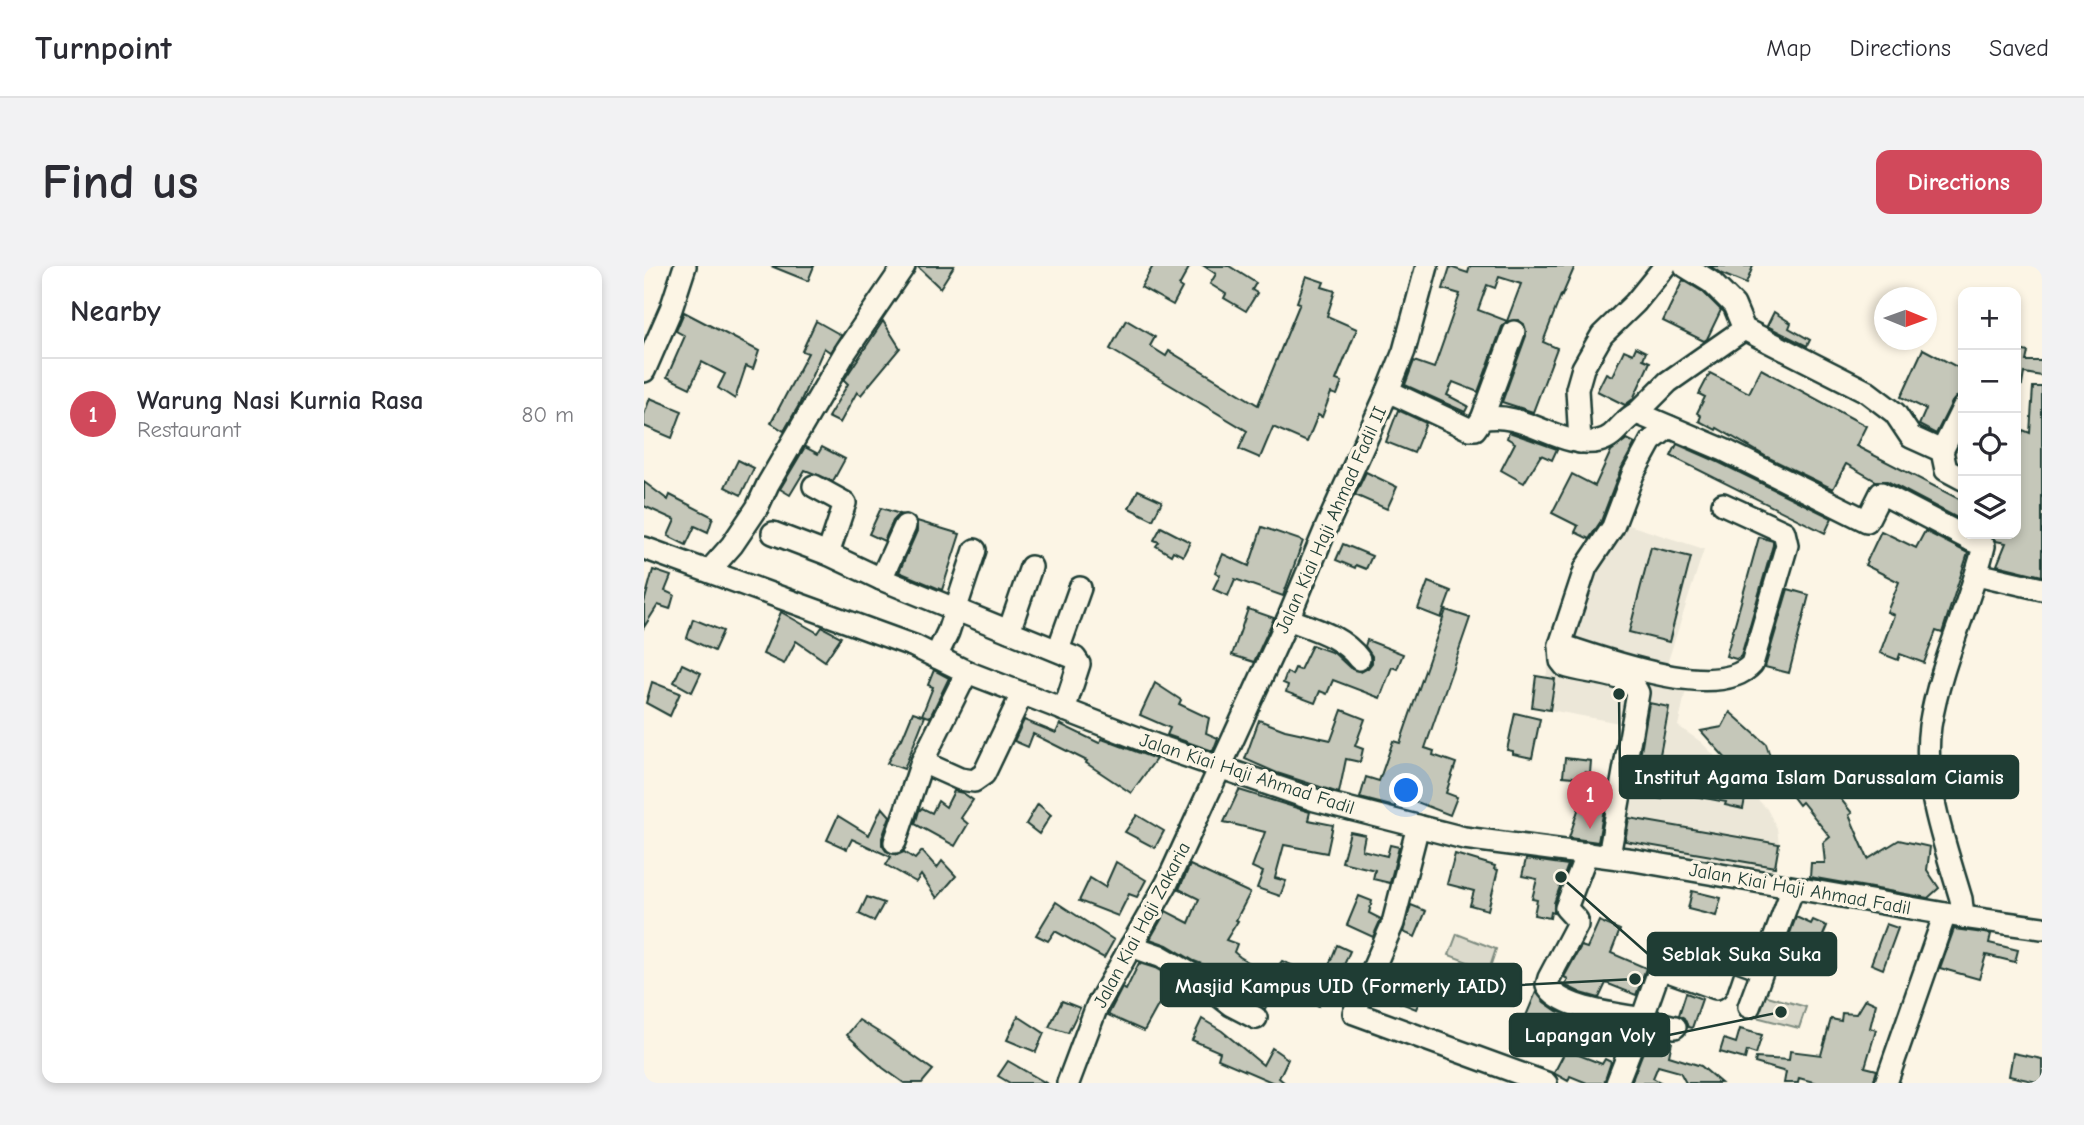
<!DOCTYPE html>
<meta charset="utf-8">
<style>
body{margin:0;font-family:"Comic Neue",sans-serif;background:#f2f2f3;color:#2b2b33}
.controls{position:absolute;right:21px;top:21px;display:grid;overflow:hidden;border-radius:14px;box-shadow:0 4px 10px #0003}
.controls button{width:63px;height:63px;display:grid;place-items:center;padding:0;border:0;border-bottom:2px solid #e1e1e2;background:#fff;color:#2b2b33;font:35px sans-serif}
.compass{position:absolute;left:1230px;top:21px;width:63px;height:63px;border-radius:50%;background:#fff;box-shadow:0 4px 10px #0003;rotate:91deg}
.you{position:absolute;left:763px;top:525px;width:24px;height:24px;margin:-18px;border:5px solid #fff;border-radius:50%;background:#1a73e8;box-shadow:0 0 0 10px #1a73e833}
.badge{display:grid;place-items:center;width:46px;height:46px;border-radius:50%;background:#d1495b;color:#fff;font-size:23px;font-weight:700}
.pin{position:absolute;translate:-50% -58px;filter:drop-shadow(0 2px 4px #0008)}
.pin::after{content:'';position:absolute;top:37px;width:24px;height:21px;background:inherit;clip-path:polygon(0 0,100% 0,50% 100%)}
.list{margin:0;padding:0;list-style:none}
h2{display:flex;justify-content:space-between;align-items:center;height:91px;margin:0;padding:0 28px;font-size:30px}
h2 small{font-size:23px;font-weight:400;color:#7c7c81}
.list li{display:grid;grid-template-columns:46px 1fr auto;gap:21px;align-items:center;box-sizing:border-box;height:112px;padding:0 28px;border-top:2px solid #e1e1e2}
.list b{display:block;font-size:26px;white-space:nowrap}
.list p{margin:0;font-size:23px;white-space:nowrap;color:#7c7c81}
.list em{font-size:23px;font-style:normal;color:#7c7c81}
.icon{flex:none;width:38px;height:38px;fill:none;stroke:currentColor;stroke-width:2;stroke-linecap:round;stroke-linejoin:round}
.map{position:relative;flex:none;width:1398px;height:817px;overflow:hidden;border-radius:14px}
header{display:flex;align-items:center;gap:42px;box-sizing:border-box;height:98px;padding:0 35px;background:#fff;border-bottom:2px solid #e1e1e2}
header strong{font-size:33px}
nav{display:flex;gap:38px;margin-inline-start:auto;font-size:24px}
.intro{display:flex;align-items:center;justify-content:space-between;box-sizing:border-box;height:168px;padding:0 42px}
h1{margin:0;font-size:49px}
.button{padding:18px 32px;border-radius:14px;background:#d1495b;color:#fff;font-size:24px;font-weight:700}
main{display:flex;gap:42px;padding:0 42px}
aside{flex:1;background:#fff;border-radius:14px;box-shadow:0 4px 10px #0003}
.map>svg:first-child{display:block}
.built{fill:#ece7d8}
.green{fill:#dcdacc;stroke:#7e8c80;stroke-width:2}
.building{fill:#c5c7b9;stroke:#1f3d34;stroke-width:2;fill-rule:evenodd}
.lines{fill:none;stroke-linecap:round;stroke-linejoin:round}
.minor-casing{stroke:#1f3d34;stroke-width:26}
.minor{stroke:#fcf5e5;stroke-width:21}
.labels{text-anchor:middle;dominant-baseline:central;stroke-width:7;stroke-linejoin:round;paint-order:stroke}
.street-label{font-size:19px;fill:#1f3d34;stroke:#fcf5e5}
.leader{fill:none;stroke:#1f3d34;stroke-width:2.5}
.callout-dot{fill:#1f3d34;stroke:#fcf5e5;stroke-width:2.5}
.callout{fill:#1f3d34;stroke:#1f3d34;stroke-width:2.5}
.callout-label{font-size:21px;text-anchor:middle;font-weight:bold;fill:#fff}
</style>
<header>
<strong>Turnpoint</strong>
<nav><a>Map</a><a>Directions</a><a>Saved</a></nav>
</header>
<div class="intro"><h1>Find us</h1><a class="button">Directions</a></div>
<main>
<aside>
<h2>Nearby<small></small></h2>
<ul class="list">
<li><span class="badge">1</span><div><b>Warung Nasi Kurnia Rasa</b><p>Restaurant</p></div><em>80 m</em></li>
</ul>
</aside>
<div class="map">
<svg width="1398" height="817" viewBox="0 0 1398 817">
<rect width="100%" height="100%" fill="#fcf5e5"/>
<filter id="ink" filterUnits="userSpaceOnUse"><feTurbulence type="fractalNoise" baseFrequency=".0143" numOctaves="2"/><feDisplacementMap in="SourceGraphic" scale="14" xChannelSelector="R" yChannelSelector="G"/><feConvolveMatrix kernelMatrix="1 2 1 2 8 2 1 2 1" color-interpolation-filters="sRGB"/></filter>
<g filter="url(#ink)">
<polygon class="built" points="963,252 1060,283 1023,398 1046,405 1034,460 1057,476 1123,543 1133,562 1135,578 1129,611 959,581 986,459 906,444 911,413 902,411 909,375"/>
<g class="green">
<polygon points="813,668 852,683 845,704 805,689"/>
<polygon points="1120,729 1162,741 1155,762 1112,751"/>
</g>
<g class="building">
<polygon points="127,0 170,0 164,15"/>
<polygon points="273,0 310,0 296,22"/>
<polygon points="509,0 546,0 535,20 538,22 529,39 497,21"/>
<polygon points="560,0 585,0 612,17 608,24 613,27 602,45 580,32 582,28 566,18 572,8"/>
<path d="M826 0H931L918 30 917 29 899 76 913 82 889 146 858 136 882 70 880 58 874 54 862 56 858 61 834 126 809 116 808 118 803 129 824 140 821 146 761 119 770 95 790 102 816 28 799 23 806 1 824 7ZM855 11 877 18 863 55 834 44 843 19 851 22Z"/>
<polygon points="1066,0 1109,0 1102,18 1078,8"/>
<polygon points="662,10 680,16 678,21 691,25 683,50 713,63 692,114 698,116 693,129 687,127 678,151 674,149 663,176 629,161 616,192 595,183 603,165 466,83 482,54 511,71 506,80 522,90 525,85 614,139 656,37 653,36"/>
<polygon points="1039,14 1059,26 1077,44 1063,73 1060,75 1019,55"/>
<polygon points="40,46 115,85 109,103 102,100 91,133 74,122 81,108 58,96 46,122 23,111 41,70 32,65"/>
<polygon points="1130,46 1147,57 1145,62 1166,74 1163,80 1123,60"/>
<polygon points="172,55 197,69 186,86 180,82 155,139 140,165 127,157 164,87 158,85"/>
<polygon points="239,55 256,82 217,129 213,126 196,157 184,151 204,118 200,114"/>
<polygon points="992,81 1002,86 999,93 1006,96 989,133 981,139 953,125 962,107 968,110 980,84 989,88"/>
<polygon points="1279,83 1319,104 1319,129 1312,131 1308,136 1292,168 1275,159 1282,143 1257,131"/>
<polygon points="1372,83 1384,86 1382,95 1398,95 1398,110 1380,107 1378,119 1372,118"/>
<polygon points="1117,103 1222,160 1212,180 1319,235 1319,255 1243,215 1232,215 1202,198 1189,223 1123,191 1073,162 1072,164 1055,155 1057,150 1053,147 1061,131 1055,128 1066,107 1105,127"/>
<polygon points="1389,121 1398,121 1398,310 1353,299 1362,277 1352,275 1345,268 1372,268 1372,184 1379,164 1386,167"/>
<polygon points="6,132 38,145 28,172 0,160 0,149"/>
<polygon points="754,144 782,157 770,187 742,176"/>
<polygon points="865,166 913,183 908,194 897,189 880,217 857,204 871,177 863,172"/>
<polygon points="983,173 991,177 977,203 957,255 945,273 931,266 934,260 908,247 928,208 951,220 967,185"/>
<polygon points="1033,178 1074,196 1188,252 1181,267 1027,190"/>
<polygon points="161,181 174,188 178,181 201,193 189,215 161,204 146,229 136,223"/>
<polygon points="94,194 110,202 97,229 81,221"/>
<polygon points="722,206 753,221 743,243 711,229"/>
<polygon points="0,216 24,234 26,229 69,251 64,266 51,260 42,279 24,270 31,254 0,240"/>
<polygon points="494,224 518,235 509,254 485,242"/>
<polygon points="237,242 256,248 249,255 240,275 225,268"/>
<polygon points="273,255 316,268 298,324 255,306 273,265"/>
<polygon points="517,261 546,276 539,290 529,285 527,289 512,280 515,276 510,274"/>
<polygon points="618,261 659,275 639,330 591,313 584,330 569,323 576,309 571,306 579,288 605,300"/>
<polygon points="1237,265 1272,282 1281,265 1324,287 1298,367 1292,365 1280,397 1256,388 1254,394 1236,387 1250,349 1243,346 1255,316 1221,299"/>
<polygon points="1115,271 1129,275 1129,279 1097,390 1092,393 1082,390"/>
<polygon points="699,278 728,290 722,303 712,299 711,302 692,294"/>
<polygon points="1007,281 1047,291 1025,376 985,366"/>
<polygon points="9,304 27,310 21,325 30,329 26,343 14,339 0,361 0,337"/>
<polygon points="784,316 807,325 797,352 774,343"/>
<polygon points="1144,323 1165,329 1145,407 1121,401"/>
<polygon points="604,343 630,352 610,396 588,389"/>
<polygon points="802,344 826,352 781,482 790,485 789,489 812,497 802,527 813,531 806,549 768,534 767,538 753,535 751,541 716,532 722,511 735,515 749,475 756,477"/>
<polygon points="137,346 174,367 178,361 197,371 181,395 152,375 140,398 119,388"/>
<polygon points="49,353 79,365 70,385 43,372"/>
<polygon points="723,374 759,388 753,403 748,401 736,432 689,414 683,428 676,425 671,437 642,426 644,419 639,417 643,406 648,409 651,402 656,404 668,379 690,387 706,402 717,406 724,402 728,397 728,390 721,380"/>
<polygon points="38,398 57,407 48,426 30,416"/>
<polygon points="290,404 305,412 286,451 278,449 289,421 284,419"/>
<polygon points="892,410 911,413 906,444 888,441"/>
<polygon points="8,416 36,427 26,450 2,437"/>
<polygon points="511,417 537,434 535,438 565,452 562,467 574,472 569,485 523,469 526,462 496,449"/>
<polygon points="1005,437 1025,441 1014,499 1103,516 1057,465 1078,461 1086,446 1122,478 1127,493 1137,493 1155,514 1164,506 1168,511 1175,506 1208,547 1205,549 1224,593 1255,574 1286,581 1283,604 1295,622 1284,632 1166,611 1167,597 1181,597 1179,577 1186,571 1158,536 1155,539 1139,518 1129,527 1104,517 1099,543 1081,539 1082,536 1019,524 1018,533 1005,530 1006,524 991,521"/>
<polygon points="698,444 721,453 711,480 719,483 716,496 702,493 695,527 633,507 601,493 615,454 641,464 687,474"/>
<polygon points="269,446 281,450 260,503 243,497 257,472 258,473"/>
<polygon points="871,447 896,453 888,492 869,488 869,485 863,484"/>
<polygon points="380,454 412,467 416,458 455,477 458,473 512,493 487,527 442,497 443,495 389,468 384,481 370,475"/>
<polygon points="921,492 947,495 946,507 941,506 940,512 919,510"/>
<polygon points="595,524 666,546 664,554 689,559 683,587 640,579 631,612 642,615 636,630 613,622 619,606 608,601 621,566 580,556"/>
<polygon points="310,525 319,527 329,534 317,552 324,558 311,580 271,558 275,545 278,542 288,547 294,535 302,541"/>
<polygon points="937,535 960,543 954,576 925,572"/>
<polygon points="394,538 407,549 395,568 382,558"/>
<polygon points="238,541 246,550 238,572 238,579 242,585 253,589 260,586 271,593 278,585 293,602 298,595 312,610 293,632 277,609 272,616 242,599 247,591 208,573 203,583 183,574 194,550 225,569"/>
<polygon points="493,549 520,565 511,582 481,566"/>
<polygon points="985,552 1135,578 1131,601 981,575"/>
<polygon points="706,566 721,569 718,584 743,590 746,579 755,581 746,617 729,613 731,604 698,596"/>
<polygon points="811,588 851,600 850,603 854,604 844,644 826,639 830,625 803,618"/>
<polygon points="882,593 924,599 910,637 910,647 907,646 906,652 890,649 893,634 888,633 893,613 878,610"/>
<polygon points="472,596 502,614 493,631 485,628 474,650 435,635 446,612 461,621"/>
<polygon points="546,599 606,627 592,654 594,655 582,674 593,678 590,686 596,691 627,710 619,731 625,733 621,743 593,727 602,716 596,713 550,695 523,679 506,673 522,645 545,657 555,633 535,623"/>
<polygon points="1048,625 1077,632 1072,650 1044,643"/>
<polygon points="715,630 728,635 725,647 737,653 729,671 703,659"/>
<polygon points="223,631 240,637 230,655 215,648"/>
<polygon points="412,636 470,674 460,692 411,665 404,675 392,669"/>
<polygon points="767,639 782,645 771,671 759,666"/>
<polygon points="1152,651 1167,658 1169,654 1183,660 1174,681 1167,677 1162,688 1141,681"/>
<polygon points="955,655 976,664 967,687 1002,702 992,729 962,717 955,732 937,727 921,719 924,713 920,711 937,680 943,682"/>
<polygon points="1242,658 1254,662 1239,703 1227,698"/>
<polygon points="1310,663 1347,668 1345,677 1374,684 1371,696 1342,689 1335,713 1296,702"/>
<polygon points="693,679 706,685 700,699 713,705 706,720 681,709"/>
<polygon points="638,695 654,702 651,706 684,719 675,740 656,732 660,724 627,710"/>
<polygon points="495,697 511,702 532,714 530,718 527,716 500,765 464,749 478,722 482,724"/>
<polygon points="762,712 782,721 772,743 752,735"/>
<polygon points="892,726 900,736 913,745 943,756 934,780 879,757"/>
<polygon points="1042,727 1058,733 1048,762 1044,761 1040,752 1035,749"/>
<polygon points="1221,733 1232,738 1226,762 1232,764 1221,801 1233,804 1229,817 1173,817 1155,812 1154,817 1140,817 1142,806 1111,797 1112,792 1145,794 1146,785 1177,789 1187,753 1197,755 1198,747 1212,748"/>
<polygon points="418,735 436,742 424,767 405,761"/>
<polygon points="374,750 400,767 392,786 363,774"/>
<polygon points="558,753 578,765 619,799 628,782 644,793 635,812 641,817 630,817 574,793 576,786 548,774"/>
<polygon points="215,754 244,772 289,804 278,817 260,817 239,802 203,769"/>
<polygon points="1096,763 1118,769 1112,788 1103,785 1101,793 1076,786 1080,773 1092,777"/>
<polygon points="1006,768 1024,773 1028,776 1025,790 1057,800 1077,817 1042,817 1036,806 1014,800 1009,812 1018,817 987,817"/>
<polygon points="922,784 958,798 961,793 967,796 960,817 943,817 926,810 924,815 913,809 910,807"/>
<polygon points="1369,787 1398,793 1398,817 1365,810"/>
<polygon points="364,795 402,817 366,817 354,810"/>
</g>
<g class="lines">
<defs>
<g id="minor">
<polyline points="1041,0 1067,16 1090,39 1100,63 1222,125 1251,147 1267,171 1298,185"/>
<polyline points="0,105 27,43 41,0"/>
<path d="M744 125 825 163H831L838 153C878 143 918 184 955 175 973 171 977 154 993 147L1080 184 1223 255 1237 227 1327 274"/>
<polyline points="1319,142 1298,185 1302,204 1319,213"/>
<polyline points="993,147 1024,116 1100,63"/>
<polyline points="838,153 870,66"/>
<polyline points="936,176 933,123 939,102 958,69 991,37 1021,0"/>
<polyline points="170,220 201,237 184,288"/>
<polyline points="129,267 184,288 237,313 431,392 435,398 420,444"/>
<polyline points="0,282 270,380 323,406 514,480 671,534 820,572 990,594 1319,651 1398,662"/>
<polyline points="65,305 88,279 113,242 124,218 202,85 260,0"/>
<polyline points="1333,308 1398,323"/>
<polyline points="237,313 261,260"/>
<path d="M644 353C670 363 698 370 715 393"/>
<polyline points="365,365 387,301"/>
<path d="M916 379C958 392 1074 437 1108 398L1143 279 1140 266 1079 238"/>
<polyline points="414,384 436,322"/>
<polyline points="292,391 304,366 331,284"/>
<polyline points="323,406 278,496 316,513 330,515 340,508 378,428"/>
<polyline points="774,560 749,657 710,747 902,817"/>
<polyline points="251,576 278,496"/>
<path d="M943 587 922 642 933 654V659L905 712 903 719C916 743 973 748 998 753L973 817"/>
<path d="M965 590 994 427C986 406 941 408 921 400L917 395 916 379 942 301 969 261 989 208 1007 175 1025 161"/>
<path d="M1319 651 1317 633C1301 578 1278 518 1286 460 1296 398 1325 341 1340 280L1327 274 1329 268"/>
<polyline points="487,680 516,690 544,706 587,739 612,752"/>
<polyline points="1105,741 1149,622"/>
<polyline points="1031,761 998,753 1016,702 1072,722 1083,690 1119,703"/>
<polyline points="424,817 453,740 523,617 644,353 683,260 744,125 760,85 783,0"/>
<polyline points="1242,817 1301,648"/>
</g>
</defs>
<use href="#minor" class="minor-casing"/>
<use href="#minor" class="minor"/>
</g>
</g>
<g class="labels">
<g class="street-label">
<text transform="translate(687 254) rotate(-66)">Jalan Kiai Haji Ahmad Fadil II</text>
<text transform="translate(603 508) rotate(18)">Jalan Kiai Haji Ahmad Fadil</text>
<text transform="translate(1156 623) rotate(10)">Jalan Kiai Haji Ahmad Fadil</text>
<text transform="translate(498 659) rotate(-62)">Jalan Kiai Haji Zakaria</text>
</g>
</g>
<path class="leader" d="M975 428L976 511M917 611L1004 688M991 713L877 719M1137 746L1025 769"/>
<g class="callout-dot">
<circle cx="975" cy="428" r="7"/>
<circle cx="917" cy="611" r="7"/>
<circle cx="991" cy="713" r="7"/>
<circle cx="1137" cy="746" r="7"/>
</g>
<g class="callout">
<rect x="976" y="490" width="398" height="42" rx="7"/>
<rect x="1004" y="667" width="188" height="42" rx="7"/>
<rect x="517" y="698" width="360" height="42" rx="7"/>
<rect x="866" y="748" width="159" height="42" rx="7"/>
</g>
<g class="callout-label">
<text x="1175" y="518">Institut Agama Islam Darussalam Ciamis</text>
<text x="1098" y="695">Seblak Suka Suka</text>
<text x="697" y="727">Masjid Kampus UID (Formerly IAID)</text>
<text x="946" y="776">Lapangan Voly</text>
</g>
</svg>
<div class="controls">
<button>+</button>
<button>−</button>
<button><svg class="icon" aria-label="locate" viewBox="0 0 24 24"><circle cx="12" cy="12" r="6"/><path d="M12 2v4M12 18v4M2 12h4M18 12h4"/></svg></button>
<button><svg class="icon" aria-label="layers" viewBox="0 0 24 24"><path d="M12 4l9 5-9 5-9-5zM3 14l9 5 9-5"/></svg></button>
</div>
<svg class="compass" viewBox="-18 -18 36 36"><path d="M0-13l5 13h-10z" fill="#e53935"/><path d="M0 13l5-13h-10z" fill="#7c7c81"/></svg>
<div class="you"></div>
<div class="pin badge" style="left:946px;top:563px">1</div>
</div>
</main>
